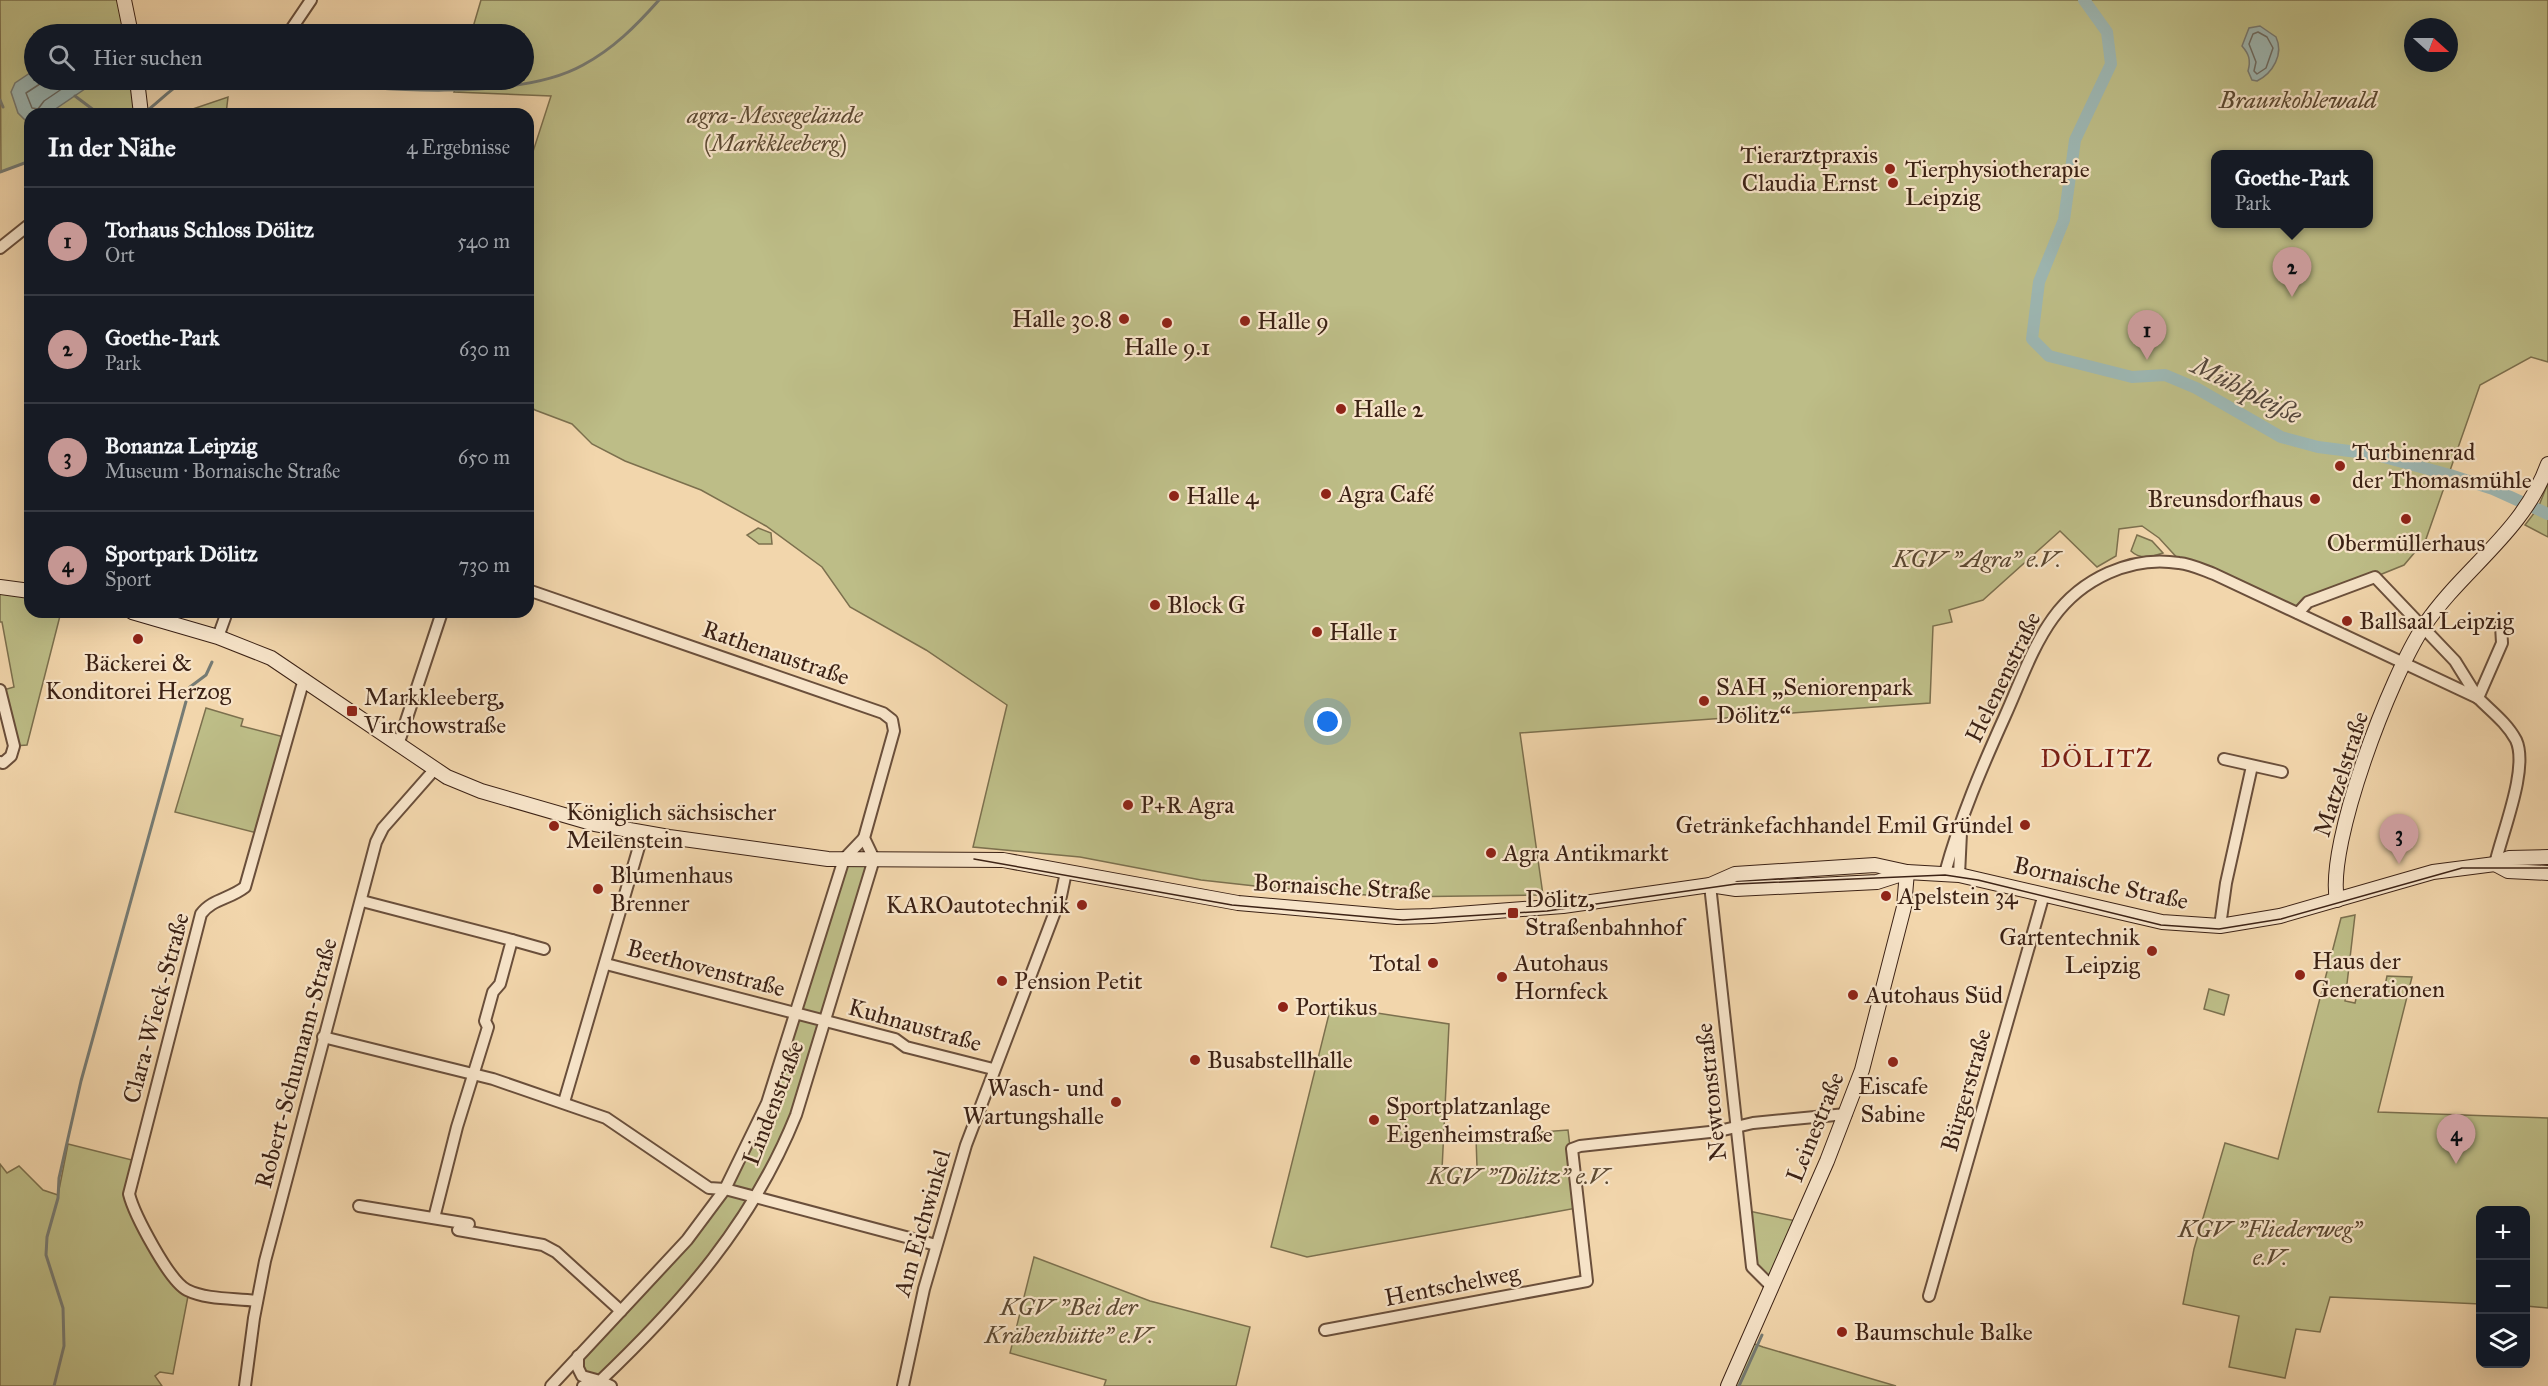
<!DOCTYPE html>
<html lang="de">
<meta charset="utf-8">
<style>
body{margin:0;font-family:"IM FELL Great Primer",serif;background:#242831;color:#f1f3f6}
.controls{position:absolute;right:18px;bottom:18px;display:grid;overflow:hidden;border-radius:12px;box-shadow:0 6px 24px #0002}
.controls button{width:54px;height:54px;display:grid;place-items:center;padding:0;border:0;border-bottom:2px solid #363941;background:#171b24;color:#f1f3f6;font:30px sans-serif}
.compass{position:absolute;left:2404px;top:18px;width:54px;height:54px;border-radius:50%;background:#171b24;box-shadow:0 6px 24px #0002;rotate:111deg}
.you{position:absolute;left:1328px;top:722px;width:21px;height:21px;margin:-15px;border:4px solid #fff;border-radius:50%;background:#1a73e8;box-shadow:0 0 0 9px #1a73e833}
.badge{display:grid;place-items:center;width:39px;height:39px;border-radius:50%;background:#c59692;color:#111;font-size:20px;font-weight:700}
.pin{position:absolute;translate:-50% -50px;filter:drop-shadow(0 2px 3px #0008)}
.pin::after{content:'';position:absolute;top:32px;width:21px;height:18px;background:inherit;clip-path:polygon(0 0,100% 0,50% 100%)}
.popup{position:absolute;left:2211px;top:150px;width:162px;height:78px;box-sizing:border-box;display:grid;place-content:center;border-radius:12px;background:#171b24;filter:drop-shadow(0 2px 4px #0005);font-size:20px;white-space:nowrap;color:#9ea1a6}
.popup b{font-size:22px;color:#f1f3f6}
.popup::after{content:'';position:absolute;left:50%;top:100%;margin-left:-12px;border:12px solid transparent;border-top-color:#171b24}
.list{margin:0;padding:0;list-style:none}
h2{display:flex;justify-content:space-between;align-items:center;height:78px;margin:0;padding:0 24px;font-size:26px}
h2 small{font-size:20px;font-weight:400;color:#9ea1a6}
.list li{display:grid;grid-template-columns:39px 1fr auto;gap:18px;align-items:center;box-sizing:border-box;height:108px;padding:0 24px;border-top:2px solid #363941}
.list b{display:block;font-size:22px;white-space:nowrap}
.list p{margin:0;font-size:20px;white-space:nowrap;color:#9ea1a6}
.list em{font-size:20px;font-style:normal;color:#9ea1a6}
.icon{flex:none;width:33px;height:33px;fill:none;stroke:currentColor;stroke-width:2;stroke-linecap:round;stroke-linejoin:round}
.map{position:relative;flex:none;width:2548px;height:1386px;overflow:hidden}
.search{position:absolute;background:#171b24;box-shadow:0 6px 24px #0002;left:24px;top:24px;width:510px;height:66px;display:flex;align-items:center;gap:15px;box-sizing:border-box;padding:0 21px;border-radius:33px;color:#9ea1a6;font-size:22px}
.panel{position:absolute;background:#171b24;box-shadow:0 6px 24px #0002;left:24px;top:108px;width:510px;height:510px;border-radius:18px}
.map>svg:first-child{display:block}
.green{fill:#bdbd87;stroke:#7c704e;stroke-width:1.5;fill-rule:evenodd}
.water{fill:#9db7b3;stroke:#767b74;stroke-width:1.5}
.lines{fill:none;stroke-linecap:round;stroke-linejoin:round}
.shore{stroke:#6c6c64;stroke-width:1.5}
.stream{stroke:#767b74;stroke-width:3}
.canal{stroke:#9db7b3;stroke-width:12}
.street-casing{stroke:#6a4f3b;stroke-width:14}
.secondary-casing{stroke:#3c2215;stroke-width:16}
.street{stroke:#f7e4c9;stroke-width:10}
.secondary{stroke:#f7e4c9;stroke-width:14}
.tram{stroke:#3c2215;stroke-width:1.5}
.poi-dot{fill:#8f2418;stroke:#f7e4c9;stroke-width:2}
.labels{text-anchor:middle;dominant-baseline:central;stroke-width:4.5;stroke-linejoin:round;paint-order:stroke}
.park-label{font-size:24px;font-style:italic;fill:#5c4932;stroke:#f7e4c9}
.poi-label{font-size:24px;fill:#3c2215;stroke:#f7e4c9;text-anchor:start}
.street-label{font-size:24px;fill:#3c2215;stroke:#f7e4c9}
.water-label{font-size:26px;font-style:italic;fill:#54473c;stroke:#f7e4c9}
.neighbourhood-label{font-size:26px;letter-spacing:1.5px;fill:#7a1f14;stroke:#f7e4c9}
</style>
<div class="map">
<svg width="2548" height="1386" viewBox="0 0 2548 1386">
<rect width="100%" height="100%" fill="#f2d6ac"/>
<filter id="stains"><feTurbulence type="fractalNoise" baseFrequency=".00333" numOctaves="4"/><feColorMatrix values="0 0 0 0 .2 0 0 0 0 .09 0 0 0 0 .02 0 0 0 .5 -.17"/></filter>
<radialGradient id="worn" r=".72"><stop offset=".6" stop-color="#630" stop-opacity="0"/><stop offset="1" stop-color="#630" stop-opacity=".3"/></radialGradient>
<g class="green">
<polygon points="0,0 124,0 131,34 34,34 34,80 137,80 141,114 30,114 30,161 1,172"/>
<path d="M481 0H2548V362L2531 357 2480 385 2426 539 2404 565 2330 595 2298 613 2182 563 2159 538 2142 526 2119 529 2116 556 2097 567 2060 531 1983 600 1949 610 1952 622 1933 626 1930 703 1520 733 1543 895 1391 897 1255 886 1201 880 1080 857 973 847 1007 705 926 650 850 607 822 567 766 526 701 490 625 461 592 444 572 424 535 410 528 404V167L551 96 454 92 458 80H524V34H471ZM2413 27H2449V63H2413ZM2216 154H2368V224H2216Z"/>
<polygon points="228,97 226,114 179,114 181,113"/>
<polygon points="2548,483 2548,537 2525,525 2538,508"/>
<polygon points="758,528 771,533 772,544 759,544 747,535"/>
<path d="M2137 535 2152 541 2163 553C2152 557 2140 560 2131 551Z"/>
<polygon points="0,587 30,591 30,612 61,612 27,745 14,746 0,691 14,687 2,622 0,622"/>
<polygon points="206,708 243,719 241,726 288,738 261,834 175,812"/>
<polygon points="844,859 874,859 796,1115 724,1247 600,1381 582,1376 578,1356 687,1240 750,1142"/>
<polygon points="2355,915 2345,1001 2355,1003 2357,995 2383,995 2387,976 2412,977 2378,1112 2548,1118 2548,1308 2526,1306 2526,1210 2480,1210 2480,1304 2330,1297 2320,1332 2296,1329 2285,1378 2229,1367 2239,1316 2183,1304 2194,1249 2225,1143 2278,1159 2341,918"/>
<polygon points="2209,989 2229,995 2224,1015 2204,1009"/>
<polygon points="1331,1006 1449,1024 1442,1170 1477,1167 1476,1137 1568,1130 1577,1208 1307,1257 1271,1247"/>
<polygon points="68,1144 136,1161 129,1194 154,1245 189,1291 173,1374 160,1372 155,1376 162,1386 0,1386 0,1164 7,1173 19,1166 43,1190 58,1195"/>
<polygon points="1744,1210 1801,1222 1771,1286 1752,1267"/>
<polygon points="1034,1257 1150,1301 1250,1327 1236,1386 1104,1386 1106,1380 1010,1353"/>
<polygon points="1746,1341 1763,1347 1896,1386 1728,1386"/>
</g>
<g class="water">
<path d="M2260 26 2276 37C2284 54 2273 73 2257 81L2252 80 2248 71C2251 60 2249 54 2242 46L2249 28Z"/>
<polygon points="30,73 34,73 34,80 98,80 48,114 30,114 30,121 26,121 18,113 11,92 15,83"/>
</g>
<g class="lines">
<g class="shore">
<polygon points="2258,32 2267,37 2273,48 2266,68 2257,74 2254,71 2256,62 2249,44 2253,34"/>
<polyline points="46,80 26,93 32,108 38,109 44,101 75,80"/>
</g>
<g class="stream">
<path d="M299 80C373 90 517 102 583 65 613 49 636 26 659 0"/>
<polyline points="75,96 99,114"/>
<polyline points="0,100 3,107"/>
<path d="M144 113C159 102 170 89 186 80"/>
<polyline points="0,172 30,161"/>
<polyline points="54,1386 64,1346 63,1308 46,1255 47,1237 58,1198 59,1178 81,1081 190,687 206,675 212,662"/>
<polyline points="1739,1386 1762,1335"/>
</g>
<polyline class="canal" points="2084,0 2107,32 2111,64 2075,140 2064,220 2039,282 2032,339 2049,356 2132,377 2165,375 2196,388 2281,437 2318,447 2373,454 2450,475 2493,489 2548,514"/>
<defs>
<g id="street">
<polyline points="288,34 311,0"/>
<polyline points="0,248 30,224"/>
<path d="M528 590 883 713 892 720 894 731 864 838 874 859 796 1115C753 1222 683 1302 600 1381L582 1376 578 1368V1356"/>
<polyline points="2298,613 2308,602 2375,577 2455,661 2478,698"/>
<polyline points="218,637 227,612"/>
<polyline points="0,690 14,746 11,756 3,763 0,762"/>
<polyline points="2478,698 2502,643 2501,625"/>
<polyline points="398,745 442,612"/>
<polyline points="2224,759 2282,772"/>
<path d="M1945 873C1960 818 1982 767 2005 716 2020 683 2032 647 2053 618 2081 579 2131 555 2179 563 2191 564 2203 570 2214 574L2478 698C2491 711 2507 723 2516 740 2529 768 2502 833 2495 864"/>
<polyline points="1959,875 1961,833"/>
<polyline points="1710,885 1752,1267 1771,1286"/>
<polyline points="362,901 512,940 500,984 493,992 485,1021 488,1027 457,1127 434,1218"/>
<polyline points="2220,926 2226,883 2252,766"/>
<polyline points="512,940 544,949"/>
<polyline points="606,964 895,1039 906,1047 993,1069"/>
<polyline points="323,1037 493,1079 606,1118 709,1188 725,1189 936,1245"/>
<polyline points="564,1102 643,833"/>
<polyline points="359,1206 469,1224"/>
<polyline points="458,1230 543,1245 556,1252 621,1311"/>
<polyline points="1929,1296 2044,894"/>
<path d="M257 1301C235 1298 207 1300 187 1290 169 1281 134 1214 129 1194L201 914C212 899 230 899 245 887L304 679"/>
<polyline points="1325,1330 1587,1281 1572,1149 1580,1146 1719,1131 1753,1123 1846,1114"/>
<polyline points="245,1386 254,1318 265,1261 376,842 383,828 434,770"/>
<polyline points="551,1386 687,1240 725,1189 767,1103 844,859 864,838"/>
<polyline points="583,1386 600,1381 611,1386"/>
<polyline points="903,1386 924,1289 966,1145 1061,896 1066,872"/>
</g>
<g id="secondary">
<polyline points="124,0 131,34"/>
<polyline points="137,80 141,114"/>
<polyline points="0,587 30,591"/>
<polyline points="132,612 218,637 271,658 447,777 481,791 595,824 669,837 828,859 1003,860 1238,903 1397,917 1432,916 1563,906 1710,885 1735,874 1875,865 1907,872 1959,875 2162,922 2220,926 2280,916 2433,872 2495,864 2509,858 2548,857"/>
<polyline points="2495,864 2508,871 2548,873"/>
<polyline points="1710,885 1736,889 1877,882 1905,873"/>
<path d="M2337 900C2326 844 2391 675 2424 626 2463 568 2523 533 2548 464"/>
<polyline points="1728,1386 1827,1161 1862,1070 1904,907 1907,872"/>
</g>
</defs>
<use href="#street" class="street-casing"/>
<use href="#secondary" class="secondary-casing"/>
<use href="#street" class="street"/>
<use href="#secondary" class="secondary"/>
<polyline class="tram" points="974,859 1232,905 1403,920 1547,911 1736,884 1945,875 1978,880 2161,925 2219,929 2281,919 2462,868 2548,868"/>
</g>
<g class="poi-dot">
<circle cx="1890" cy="169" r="6"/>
<circle cx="1893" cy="183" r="6"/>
<circle cx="1124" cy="319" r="6"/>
<circle cx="1245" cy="321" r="6"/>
<circle cx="1167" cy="323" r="6"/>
<circle cx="1341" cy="409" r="6"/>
<circle cx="2340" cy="466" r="6"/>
<circle cx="1326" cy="494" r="6"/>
<circle cx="1174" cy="496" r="6"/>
<circle cx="2315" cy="499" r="6"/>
<circle cx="2406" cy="519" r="6"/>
<circle cx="1155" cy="605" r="6"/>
<circle cx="2347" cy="621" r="6"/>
<circle cx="1317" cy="632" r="6"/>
<circle cx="138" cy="639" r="6"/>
<circle cx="1704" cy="701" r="6"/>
<rect x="346" y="705" width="12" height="12" rx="3"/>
<circle cx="1128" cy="805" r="6"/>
<circle cx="2025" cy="825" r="6"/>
<circle cx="554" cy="826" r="6"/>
<circle cx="1491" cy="853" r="6"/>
<circle cx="598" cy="889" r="6"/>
<circle cx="1886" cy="896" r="6"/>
<circle cx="1082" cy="905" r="6"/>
<rect x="1507" y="907" width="12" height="12" rx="3"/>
<circle cx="2152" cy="951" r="6"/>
<circle cx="1433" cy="963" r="6"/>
<circle cx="2300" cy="975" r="6"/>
<circle cx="1502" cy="977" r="6"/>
<circle cx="1002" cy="981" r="6"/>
<circle cx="1853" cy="995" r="6"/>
<circle cx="1283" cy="1007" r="6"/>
<circle cx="1195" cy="1060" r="6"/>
<circle cx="1893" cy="1062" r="6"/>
<circle cx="1116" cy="1102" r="6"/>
<circle cx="1374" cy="1120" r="6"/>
<circle cx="1842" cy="1332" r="6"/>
</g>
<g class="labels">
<g class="park-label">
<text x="2298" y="100">Braunkohlewald</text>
<text x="775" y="115">agra-Messegelände<tspan x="775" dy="28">(Markkleeberg)</tspan></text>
<text x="1977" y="559">KGV "Agra" e.V.</text>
<text x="1519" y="1176">KGV "Dölitz" e.V.</text>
<text x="2270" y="1229">KGV "Fliederweg"<tspan x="2270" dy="28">e.V.</tspan></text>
<text x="1069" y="1307">KGV "Bei der<tspan x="1069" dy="28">Krähenhütte" e.V.</tspan></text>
</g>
<g class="poi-label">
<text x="1878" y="155" text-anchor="end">Tierarztpraxis<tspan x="1878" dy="28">Claudia Ernst</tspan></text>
<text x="1905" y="169">Tierphysiotherapie<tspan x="1905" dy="28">Leipzig</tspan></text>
<text x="1112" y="319" text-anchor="end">Halle 30.8</text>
<text x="1257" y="321">Halle 9</text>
<text x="1167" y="347" text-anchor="middle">Halle 9.1</text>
<text x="1353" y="409">Halle 2</text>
<text x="2352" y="452">Turbinenrad<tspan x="2352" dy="28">der Thomasmühle</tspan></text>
<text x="1338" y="494">Agra Café</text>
<text x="1186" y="496">Halle 4</text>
<text x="2303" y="499" text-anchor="end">Breunsdorfhaus</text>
<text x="2406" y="543" text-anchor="middle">Obermüllerhaus</text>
<text x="1167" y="605">Block G</text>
<text x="2359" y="621">Ballsaal Leipzig</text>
<text x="1329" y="632">Halle 1</text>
<text x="138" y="663" text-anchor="middle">Bäckerei &amp;<tspan x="138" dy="28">Konditorei Herzog</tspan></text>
<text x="1716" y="687">SAH „Seniorenpark<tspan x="1716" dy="28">Dölitz“</tspan></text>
<text x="364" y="697">Markkleeberg,<tspan x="364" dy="28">Virchowstraße</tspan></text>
<text x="1140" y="805">P+R Agra</text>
<text x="566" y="812">Königlich sächsischer<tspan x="566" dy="28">Meilenstein</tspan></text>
<text x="2013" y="825" text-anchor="end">Getränkefachhandel Emil Gründel</text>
<text x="1503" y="853">Agra Antikmarkt</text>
<text x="610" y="875">Blumenhaus<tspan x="610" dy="28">Brenner</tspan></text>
<text x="1898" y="896">Apelstein 34</text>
<text x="1525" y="899">Dölitz,<tspan x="1525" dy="28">Straßenbahnhof</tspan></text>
<text x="1070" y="905" text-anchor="end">KAROautotechnik</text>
<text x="2140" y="937" text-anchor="end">Gartentechnik<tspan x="2140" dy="28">Leipzig</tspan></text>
<text x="2312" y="961">Haus der<tspan x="2312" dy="28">Generationen</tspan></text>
<text x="1421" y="963" text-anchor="end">Total</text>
<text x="1514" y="963">Autohaus<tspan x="1514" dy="28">Hornfeck</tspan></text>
<text x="1014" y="981">Pension Petit</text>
<text x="1865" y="995">Autohaus Süd</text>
<text x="1295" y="1007">Portikus</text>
<text x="1207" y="1060">Busabstellhalle</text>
<text x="1893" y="1086" text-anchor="middle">Eiscafe<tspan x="1893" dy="28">Sabine</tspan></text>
<text x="1104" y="1088" text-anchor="end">Wasch- und<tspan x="1104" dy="28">Wartungshalle</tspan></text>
<text x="1386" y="1106">Sportplatzanlage<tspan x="1386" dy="28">Eigenheimstraße</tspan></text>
<text x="1854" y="1332">Baumschule Balke</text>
</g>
<g class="street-label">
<text transform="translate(776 653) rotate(19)">Rathenaustraße</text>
<text transform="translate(2003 677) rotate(-64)">Helenenstraße</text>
<text transform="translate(2341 774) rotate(-72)">Matzelstraße</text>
<text transform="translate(2101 883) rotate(12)">Bornaische Straße</text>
<text transform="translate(1342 887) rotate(3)">Bornaische Straße</text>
<text transform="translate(706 968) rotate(15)">Beethovenstraße</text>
<text transform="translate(156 1008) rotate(-75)">Clara-Wieck-Straße</text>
<text transform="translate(915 1025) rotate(16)">Kuhnaustraße</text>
<text transform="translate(296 1063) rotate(-75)">Robert-Schumann-Straße</text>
<text transform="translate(1966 1090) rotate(-74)">Bürgerstraße</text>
<text transform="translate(1711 1092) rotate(-96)">Newtonstraße</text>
<text transform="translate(773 1103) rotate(-69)">Lindenstraße</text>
<text transform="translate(1815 1127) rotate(-68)">Leinestraße</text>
<text transform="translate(922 1223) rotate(-74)">Am Eichwinkel</text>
<text transform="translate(1452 1285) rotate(-11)">Hentschelweg</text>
</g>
<g class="water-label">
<text transform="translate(2247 390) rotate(27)">Mühlpleiße</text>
</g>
<g class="neighbourhood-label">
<text x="2097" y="758">DÖLITZ</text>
</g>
</g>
<rect width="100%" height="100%" filter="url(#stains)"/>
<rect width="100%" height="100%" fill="url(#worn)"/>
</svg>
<div class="controls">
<button>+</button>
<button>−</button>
<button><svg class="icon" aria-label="layers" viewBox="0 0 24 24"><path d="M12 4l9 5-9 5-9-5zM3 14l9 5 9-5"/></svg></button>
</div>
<svg class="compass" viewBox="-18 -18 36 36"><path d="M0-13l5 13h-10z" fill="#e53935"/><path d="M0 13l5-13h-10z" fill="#9ea1a6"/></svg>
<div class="you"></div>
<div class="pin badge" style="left:2147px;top:360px">1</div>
<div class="pin badge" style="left:2292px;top:297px">2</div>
<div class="popup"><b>Goethe-Park</b>Park</div>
<div class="pin badge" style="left:2399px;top:864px">3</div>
<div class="pin badge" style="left:2456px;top:1164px">4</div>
<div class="search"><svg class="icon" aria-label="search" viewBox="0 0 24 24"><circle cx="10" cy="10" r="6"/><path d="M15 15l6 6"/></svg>Hier suchen</div>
<section class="panel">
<h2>In der Nähe<small>4 Ergebnisse</small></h2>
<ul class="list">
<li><span class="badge">1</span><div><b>Torhaus Schloss Dölitz</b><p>Ort</p></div><em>540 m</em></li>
<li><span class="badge">2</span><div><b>Goethe-Park</b><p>Park</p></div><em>630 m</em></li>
<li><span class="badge">3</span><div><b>Bonanza Leipzig</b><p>Museum · Bornaische Straße</p></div><em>650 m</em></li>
<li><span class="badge">4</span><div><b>Sportpark Dölitz</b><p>Sport</p></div><em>730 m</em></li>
</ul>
</section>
</div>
